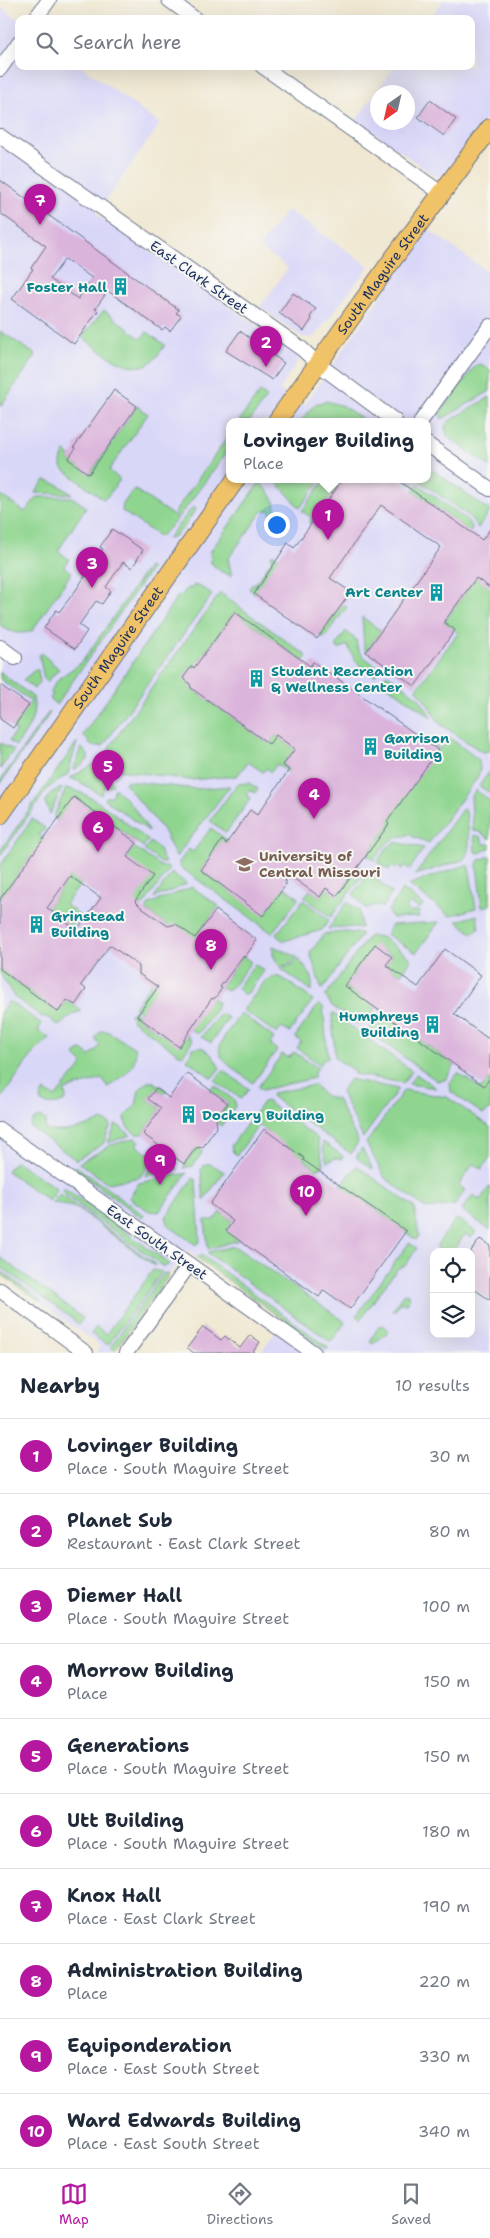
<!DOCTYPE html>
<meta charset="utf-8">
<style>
body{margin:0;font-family:"Shantell Sans",sans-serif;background:#f2f2f3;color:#1f2937}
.controls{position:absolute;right:15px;bottom:15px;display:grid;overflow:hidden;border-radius:10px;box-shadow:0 5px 20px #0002}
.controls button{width:45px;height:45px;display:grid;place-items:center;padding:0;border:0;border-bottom:1px solid #e0e1e3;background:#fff;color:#1f2937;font:25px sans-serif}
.compass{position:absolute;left:370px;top:85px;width:45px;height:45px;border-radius:50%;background:#fff;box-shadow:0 5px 20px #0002;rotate:214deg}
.you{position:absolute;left:276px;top:524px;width:18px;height:18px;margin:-12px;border:4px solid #fff;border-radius:50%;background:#1a73e8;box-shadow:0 0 0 8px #1a73e833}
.badge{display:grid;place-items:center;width:32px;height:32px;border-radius:50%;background:#b5179e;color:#fff;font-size:16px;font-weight:700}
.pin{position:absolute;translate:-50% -41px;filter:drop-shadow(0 1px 2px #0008)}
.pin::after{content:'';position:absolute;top:26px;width:18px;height:15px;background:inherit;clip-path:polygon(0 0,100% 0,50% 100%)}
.popup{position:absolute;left:226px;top:418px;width:205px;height:65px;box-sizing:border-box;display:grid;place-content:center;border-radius:10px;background:#fff;filter:drop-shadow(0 1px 4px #0005);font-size:16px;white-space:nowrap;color:#747a83}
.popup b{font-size:19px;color:#1f2937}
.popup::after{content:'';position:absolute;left:50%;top:100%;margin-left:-10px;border:10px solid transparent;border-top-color:#fff}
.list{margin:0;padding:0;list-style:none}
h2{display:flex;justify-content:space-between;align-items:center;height:65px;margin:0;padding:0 20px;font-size:21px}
h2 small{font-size:16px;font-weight:400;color:#747a83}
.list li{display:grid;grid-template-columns:32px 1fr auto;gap:15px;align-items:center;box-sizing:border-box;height:75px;padding:0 20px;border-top:1px solid #e0e1e3}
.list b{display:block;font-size:19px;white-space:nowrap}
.list p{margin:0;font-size:16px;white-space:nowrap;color:#747a83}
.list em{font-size:16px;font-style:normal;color:#747a83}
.icon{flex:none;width:28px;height:28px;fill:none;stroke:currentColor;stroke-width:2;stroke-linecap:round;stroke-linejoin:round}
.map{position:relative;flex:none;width:490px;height:1353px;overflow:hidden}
.search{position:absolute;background:#fff;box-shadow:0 5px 20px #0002;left:15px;right:15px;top:15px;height:55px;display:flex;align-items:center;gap:12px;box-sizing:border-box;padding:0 18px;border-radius:10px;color:#747a83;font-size:19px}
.sheet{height:815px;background:#fff}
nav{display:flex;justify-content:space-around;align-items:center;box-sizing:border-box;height:70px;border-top:1px solid #e0e1e3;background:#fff;font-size:14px;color:#747a83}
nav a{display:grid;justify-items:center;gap:2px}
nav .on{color:#b5179e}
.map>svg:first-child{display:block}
.built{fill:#d9d7f8;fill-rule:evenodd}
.green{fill:#8fd58f;stroke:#558276}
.building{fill:#dbb4db;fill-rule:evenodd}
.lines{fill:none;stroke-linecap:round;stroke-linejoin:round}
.minor-casing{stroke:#667087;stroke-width:16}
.major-casing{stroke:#667087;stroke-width:20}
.minor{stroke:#fff;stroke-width:14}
.major{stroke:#f1c369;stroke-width:18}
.labels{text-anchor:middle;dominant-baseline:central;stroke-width:4;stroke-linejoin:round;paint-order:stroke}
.street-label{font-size:14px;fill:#1b2f5e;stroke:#f6f6f2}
.culture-label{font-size:14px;font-weight:bold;fill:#0d838f;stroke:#f6f6f2;text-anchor:start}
.education-label{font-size:14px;font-weight:bold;fill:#785e54;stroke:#f6f6f2;text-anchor:start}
</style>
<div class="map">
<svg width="490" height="1353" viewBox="0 0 490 1353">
<rect width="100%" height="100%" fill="#f6f6f2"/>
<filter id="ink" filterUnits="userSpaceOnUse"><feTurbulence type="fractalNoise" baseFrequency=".02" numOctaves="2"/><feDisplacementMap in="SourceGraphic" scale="10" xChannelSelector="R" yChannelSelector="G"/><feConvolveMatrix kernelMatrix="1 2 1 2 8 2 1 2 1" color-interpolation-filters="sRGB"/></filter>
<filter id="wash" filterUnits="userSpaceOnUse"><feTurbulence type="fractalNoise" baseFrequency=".0096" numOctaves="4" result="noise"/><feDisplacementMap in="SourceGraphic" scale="20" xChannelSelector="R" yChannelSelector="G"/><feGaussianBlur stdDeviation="1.12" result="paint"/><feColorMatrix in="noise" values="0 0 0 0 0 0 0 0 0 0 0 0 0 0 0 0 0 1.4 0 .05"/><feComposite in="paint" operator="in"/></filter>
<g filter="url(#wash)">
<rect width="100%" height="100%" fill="#f0e8d2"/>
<g class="built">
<path d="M444 0H490V113L445 172 440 176H435L356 120 395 66H471V19H430ZM378 92H408V122H378Z"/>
<path d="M0 7 19 20V66H81L160 124 96 214 292 350 299 359 279 390 304 406 428 229 490 274V1353H260L284 1320 187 1250 114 1350 109 1353H100L97 1351 100 1346 0 1273ZM229 421H427V479H229ZM434 1252H471V1334H434Z"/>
<polygon points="287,210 369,266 315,336 311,338 302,337 260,307 288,268 259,247"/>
</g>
<g class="green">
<path d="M104 310 141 339 147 332 165 345C160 352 155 361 146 365 127 373 97 348 82 337Z"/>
<polygon points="0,331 36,355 0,407"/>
<polygon points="481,364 490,370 490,391 444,418 441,418 440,413 476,365"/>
<polygon points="260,392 267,397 250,421 239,421"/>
<polygon points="490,397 490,467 447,436 445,427 449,421"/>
<polygon points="326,401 343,406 364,420 301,421 315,404"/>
<path d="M137 406 148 414 109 470 120 480 107 497 103 499 64 470C59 464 61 459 65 452L70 456 68 459 90 474Z"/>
<polygon points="229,435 229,449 179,517 174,513"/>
<polygon points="434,471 490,511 478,528 470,517 420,481 422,479 427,479 427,472"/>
<polygon points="274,479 321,479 300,508"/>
<polygon points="325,479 343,479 310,524 309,523 312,518 302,511"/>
<polygon points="45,480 57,484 72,494 35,493"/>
<path d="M260 482C269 492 279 502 275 516L271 517 270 510 262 512 228 559 232 576 220 571 211 563 210 552Z"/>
<polygon points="418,484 467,520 472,528 470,532 413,491"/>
<polygon points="134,489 178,519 160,537 122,511 123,504"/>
<path d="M0 495 25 512 37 497H72L86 507 58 551 69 559 64 567 72 572 32 631C18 635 11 633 0 625Z"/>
<path d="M193 507 196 509C189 519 180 537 167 539Z"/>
<polygon points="273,554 279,558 255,593 249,589 253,583 255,584 272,560 270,558"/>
<polygon points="488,561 490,588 490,751 482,752 440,724 421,694 416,690 458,633 444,622"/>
<polygon points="148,567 151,569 56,705 50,698 53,694 50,692 58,679 82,662"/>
<polygon points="194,585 201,587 212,595 103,746 92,746 83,735 178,596 181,596 188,587 191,589"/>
<polygon points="220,593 307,656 303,661 235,612 198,662 197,670 192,666 191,688 269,744 276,735 295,749 283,765 289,770 288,772 277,764 271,772 266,768 263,772 248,762 237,776 190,780 112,769 107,761 110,746"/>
<polygon points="343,604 347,607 326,636 323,637 320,635"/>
<polygon points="362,617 381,631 366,652 364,647"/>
<path d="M346 631 356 640C357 654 367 659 378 667L379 670 375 676 356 662 347 645 340 649 337 648V644Z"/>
<polygon points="41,653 59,669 47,682 44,679 39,655"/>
<polygon points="36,669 38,670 40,682 34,689 23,680"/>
<path d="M0 672 33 697C37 717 28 730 16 746L9 741 16 730 13 728 31 701 0 679Z"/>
<polygon points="385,675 389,675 419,698 432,718 380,680"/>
<polygon points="48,713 50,713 0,784 0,781"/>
<path d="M449 737 479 760 480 770 477 778 429 843 407 834V836C390 835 384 848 374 860L367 855 389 824 378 815 428 740 441 749Z"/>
<polygon points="77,742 68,774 48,788 0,856 0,851"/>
<polygon points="0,743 14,750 0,769"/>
<polygon points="81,747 88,755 88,760 73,771"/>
<polygon points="94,764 113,783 112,786 104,787 101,795 80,782 70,778"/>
<polygon points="490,771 490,793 479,786"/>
<polygon points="126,781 196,789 230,786 176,857 163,830 125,784"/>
<polygon points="249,783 258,789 255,793 250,790 246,795 251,798 226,833 210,821 237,784"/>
<polygon points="62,788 50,814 45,802 52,792"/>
<path d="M66 788C94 793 125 823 148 840L143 847 75 797 57 821 54 816Z"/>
<polygon points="115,788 132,805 149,831 104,799 105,797 112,796"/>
<polygon points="476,790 490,801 490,839 480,832 473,831 471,796"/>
<path d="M463 808 466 810C467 825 474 849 463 860L415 875Z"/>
<polygon points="32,819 45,828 44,831 38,834 44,839 0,899 0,866"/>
<polygon points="211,828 228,841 226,843 222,841 201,870 263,915 284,887 299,898 272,933 180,867 179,862 189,849 193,852"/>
<polygon points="474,835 481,837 484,844 490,844 490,848 479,853 475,852"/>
<polygon points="150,842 158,848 165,863 161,863 144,850"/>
<polygon points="395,842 424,848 410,869 405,866 402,869 397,866 395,869 392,866 389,870 377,862 388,847"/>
<polygon points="134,847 162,867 167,867 169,870 142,907 134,902 127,857"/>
<polygon points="490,856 490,905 482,907 477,867 478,861"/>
<polygon points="466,865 469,867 476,908 450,916 410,886 410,884"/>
<polygon points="359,866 366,871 331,917 304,897 310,890 320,897 326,888 337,896"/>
<polygon points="172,873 187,884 154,898"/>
<polygon points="369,873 392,893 383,907 374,905 366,909 353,894"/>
<polygon points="70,876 81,884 65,904 80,916 72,927 47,908"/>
<polygon points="192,887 219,906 196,937 209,947 168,926 146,910 149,904"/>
<polygon points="403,889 423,905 419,909 411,903 406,908 410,913 415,910 419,912 419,917 392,918 388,911"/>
<polygon points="303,900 329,920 322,930 284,941 276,935"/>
<polygon points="347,902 359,910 361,928 344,927 328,929"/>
<polygon points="477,915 479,929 472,933 457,921"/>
<polygon points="439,922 416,953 386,934 392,925"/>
<polygon points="346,932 362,934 322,990 310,953 324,934"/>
<polygon points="369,936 382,937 412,959 402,973 399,974 386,965 392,956 375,945 345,986 376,1008 365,1023 358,1025 332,1006 325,996"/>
<polygon points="273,946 295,956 297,957 291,963 280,967 273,955"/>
<polygon points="243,956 251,962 233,986 226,991 220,987"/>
<polygon points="298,958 312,977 312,991 281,969 293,964"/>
<polygon points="255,964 264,971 247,994 243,994 237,988"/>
<polygon points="0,969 58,1012 67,1000 82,1011 73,1014 59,1026 47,1017 42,1017 14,997 0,973"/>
<polygon points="276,976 284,979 313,1000 290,1032 281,1028 277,1034 243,1010 265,981"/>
<polygon points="161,981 176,992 140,1012 134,1008 151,983"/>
<polygon points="212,998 218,1002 216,1009 198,1034 190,1029"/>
<polygon points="8,1002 12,1003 42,1024 38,1030 49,1038 32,1055 0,1100 0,1013"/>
<polygon points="319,1004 323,1007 328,1058 324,1059 320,1065 297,1048 301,1042 295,1037"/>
<polygon points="134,1011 138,1014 137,1017 179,1046 187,1035 192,1041 183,1055 177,1053 132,1020 130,1014"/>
<polygon points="381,1012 455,1065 445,1080 437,1081 372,1034 370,1026"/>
<polygon points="220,1013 228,1018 211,1043 201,1037"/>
<path d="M241 1013 274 1038 270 1044 277 1050 253 1083C211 1052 210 1056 241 1013Z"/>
<polygon points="332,1013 412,1071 403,1083 354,1074 353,1070 335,1058"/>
<path d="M101 1031H107L135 1048C139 1066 121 1079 108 1087L102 1079 65 1090 66 1100C61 1105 47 1106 41 1102L40 1098 44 1091 55 1097 83 1064 75 1056 79 1050H82L90 1056 100 1046 95 1038Z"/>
<polygon points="202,1047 212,1055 220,1068 212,1078 187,1060 193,1048"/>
<polygon points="294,1052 318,1068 314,1073 314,1078 262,1090 258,1087 282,1054 287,1057 291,1056"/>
<polygon points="223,1070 249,1089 241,1099 215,1081"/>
<polygon points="458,1073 481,1089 490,1078 490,1110 483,1114 451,1092 450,1083"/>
<polygon points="416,1074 436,1088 409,1084"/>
<polygon points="350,1079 398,1089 363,1138 341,1092"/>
<polygon points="147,1082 154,1082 167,1091 164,1094 156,1088 148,1099 161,1108 143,1134 136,1134 127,1127 124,1117 136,1105 139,1090"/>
<polygon points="214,1085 234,1100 236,1105 221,1126 215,1121 228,1103 210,1090"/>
<path d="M315 1085C318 1092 330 1100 337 1099L358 1142 351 1154 271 1096 273 1093Z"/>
<polygon points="404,1090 447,1097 490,1127 490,1157 482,1169 473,1164 459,1185 465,1190 455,1205 427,1209 385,1178 366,1143"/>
<polygon points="266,1101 317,1138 324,1166 316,1169 259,1125 237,1155 233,1152 231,1146 263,1102"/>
<path d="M39 1117 46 1120 45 1130C65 1134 85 1128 103 1120L111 1125 103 1144 76 1160 30 1127 33 1120Z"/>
<polygon points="116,1124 131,1135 108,1143"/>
<polygon points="135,1138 139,1141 136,1145 148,1154 151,1150 157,1154 140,1177 108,1183 79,1163 111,1145"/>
<polygon points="323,1142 343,1156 342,1159 336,1158 327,1162 323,1149"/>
<polygon points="197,1146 203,1151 193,1166 183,1168"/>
<polygon points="362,1148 373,1170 356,1157"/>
<polygon points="159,1156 178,1169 145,1176"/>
<polygon points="17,1162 56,1188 56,1191 49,1201 7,1171 13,1163"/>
<polygon points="205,1164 211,1164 224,1172 204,1200 201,1170"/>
<polygon points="76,1166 144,1215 142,1218 74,1169"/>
<polygon points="357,1166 414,1207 419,1236 416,1240 368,1204 367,1205 342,1187 342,1184"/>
<polygon points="187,1173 159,1212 149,1211 129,1198 139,1183"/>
<polygon points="193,1178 196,1180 200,1241 196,1245 169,1226 166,1217"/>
<polygon points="490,1186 490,1230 462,1210 473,1195 480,1200"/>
<polygon points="63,1187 170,1264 164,1267 64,1194"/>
<polygon points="60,1194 156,1265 155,1266 76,1208 52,1202"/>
<polygon points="220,1212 233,1221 239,1240 208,1249 205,1220 214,1220"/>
<polygon points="455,1220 459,1220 476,1232 471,1238 465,1234 453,1252 438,1252 437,1245"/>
<polygon points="409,1243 417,1248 406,1265 397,1269 360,1320 356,1316"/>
<polygon points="234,1246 344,1321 345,1323 331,1342 209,1254 208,1252"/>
<polygon points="201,1255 328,1347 326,1350 196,1257"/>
<polygon points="0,1257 83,1318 79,1324 0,1266"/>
<polygon points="0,1270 41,1300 38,1301 0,1273"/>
<polygon points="153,1270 162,1272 108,1345 91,1334 96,1327 106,1334"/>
<polygon points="164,1273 169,1275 115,1350 110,1347"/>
<polygon points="404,1293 408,1294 409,1301 405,1304 401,1302 395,1311 392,1311"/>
<polygon points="383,1325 388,1329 387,1333 373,1344 370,1341 379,1326"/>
</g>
<g id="blocks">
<g class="building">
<polygon points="430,100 456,119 444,136 418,117"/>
<path d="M0 180 179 310 176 313 181 316 170 331 165 327 162 330 108 291 95 309 98 311 74 344 12 299 33 269 31 268 46 246 0 213ZM65 259 92 278 78 299 50 279Z"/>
<polygon points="293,293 316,309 310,317 312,319 304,331 279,313"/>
<polygon points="240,331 284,363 272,380 226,351"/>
<polygon points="114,390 137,406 89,474 68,459 76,448 74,447"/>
<polygon points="343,479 396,479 482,540 490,529 490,588 476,578 444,622 455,630 415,686 366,652 441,547 381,505 330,578 351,592 317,639 254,594 288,543 294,548"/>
<polygon points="112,529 143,550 132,568 123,562 106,587 111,591 102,604 96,601 79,625 87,631 75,649 44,628 56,610 59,612 76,590 103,549 100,547"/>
<polygon points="235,612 310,666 313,662 334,676 438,750 387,822 389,824 337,896 326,888 320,897 286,873 285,886 263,916 201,870 222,840 226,844 250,810 257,815 289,770 283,765 295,749 276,735 269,744 191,688 190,684 183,678 192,666 194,668"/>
<polygon points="0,685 29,705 13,728 0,719"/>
<path d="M74 797 137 843 127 857 153 876 135 901 143 909 168 926 176 924 195 938 216 910 257 940 245 957 243 956 220 987 222 988 218 994 214 999 212 998 179 1047 137 1016 158 987 139 974V966L110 945 81 985 86 989 78 1001 75 1005 67 1000 58 1012 0 969V899ZM70 876 101 898 77 930 47 908Z"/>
<polygon points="375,944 392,957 386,965 418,987 445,949 481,975 454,1014 490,1040 490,1078 484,1086 345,986"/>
<polygon points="187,1073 228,1103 216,1119 217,1126 203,1147 196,1148 184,1164 143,1134 161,1108 148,1099 151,1095 156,1088 169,1098"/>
<polygon points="264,1129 304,1158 303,1160 406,1231 350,1309 324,1290 319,1297 226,1231 233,1221 210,1204"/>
<polygon points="480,1239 490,1246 490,1300 471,1287 471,1251"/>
<polygon points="203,1327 221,1340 225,1336 240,1348 250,1335 260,1342 252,1353 194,1353 187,1348"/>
</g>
</g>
</g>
<g filter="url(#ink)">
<use href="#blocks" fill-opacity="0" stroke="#667087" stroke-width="1"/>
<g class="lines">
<defs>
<g id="minor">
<polyline points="169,0 195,19"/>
<polyline points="35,19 49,0"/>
<polyline points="262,66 441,193"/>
<polyline points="0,69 19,42"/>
<polyline points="0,136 302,349 318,364 395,421"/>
<polyline points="421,421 490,326"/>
<polyline points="427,444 490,489"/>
<polyline points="0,647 15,658"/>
<polyline points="0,1130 314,1353"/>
<polyline points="0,1290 86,1353"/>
<polyline points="126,1353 189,1265"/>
</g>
<g id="major">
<path id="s1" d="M277 421 390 263 490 128"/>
<path id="s2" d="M0 815 236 479"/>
</g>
</defs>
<use href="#minor" class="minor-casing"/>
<use href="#major" class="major-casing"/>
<use href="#minor" class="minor"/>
<use href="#major" class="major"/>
</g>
</g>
<defs>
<symbol id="building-bare" viewBox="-9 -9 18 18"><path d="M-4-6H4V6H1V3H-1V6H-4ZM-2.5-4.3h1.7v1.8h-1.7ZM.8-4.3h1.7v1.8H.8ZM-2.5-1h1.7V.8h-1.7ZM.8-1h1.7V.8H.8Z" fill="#0f9aa8" stroke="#f6f6f2" stroke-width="2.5" paint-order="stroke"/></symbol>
<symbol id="university-bare" viewBox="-9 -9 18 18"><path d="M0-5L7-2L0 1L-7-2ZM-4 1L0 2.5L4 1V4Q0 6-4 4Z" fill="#8d6e63" stroke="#f6f6f2" stroke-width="2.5" paint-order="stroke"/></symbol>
</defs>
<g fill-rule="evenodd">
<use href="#building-bare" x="108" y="274" width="25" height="25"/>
<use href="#building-bare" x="424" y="580" width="25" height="25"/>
<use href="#building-bare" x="244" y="666" width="25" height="25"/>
<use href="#building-bare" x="358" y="734" width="25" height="25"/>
<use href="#university-bare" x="232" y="852" width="25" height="25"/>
<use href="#building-bare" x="24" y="912" width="25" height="25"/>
<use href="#building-bare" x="420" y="1012" width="25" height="25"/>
<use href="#building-bare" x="176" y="1102" width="25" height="25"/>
</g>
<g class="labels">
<g class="street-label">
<text stroke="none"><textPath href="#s1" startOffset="181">South Maguire Street</textPath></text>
<text transform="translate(199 277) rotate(35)">East Clark Street</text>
<text stroke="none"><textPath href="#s2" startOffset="205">South Maguire Street</textPath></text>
<text transform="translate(157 1242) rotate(35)">East South Street</text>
</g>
<g class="culture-label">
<text x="107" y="287" text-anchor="end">Foster Hall</text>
<text x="423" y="592" text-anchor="end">Art Center</text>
<text x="271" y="671">Student Recreation<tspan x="271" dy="16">&amp; Wellness Center</tspan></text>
<text x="384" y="738">Garrison<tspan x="384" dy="16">Building</tspan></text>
<text x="51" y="916">Grinstead<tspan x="51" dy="16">Building</tspan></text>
<text x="419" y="1016" text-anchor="end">Humphreys<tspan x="419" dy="16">Building</tspan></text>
<text x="202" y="1115">Dockery Building</text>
</g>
<g class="education-label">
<text x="259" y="856">University of<tspan x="259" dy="16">Central Missouri</tspan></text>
</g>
</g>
</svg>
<div class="controls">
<button><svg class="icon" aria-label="locate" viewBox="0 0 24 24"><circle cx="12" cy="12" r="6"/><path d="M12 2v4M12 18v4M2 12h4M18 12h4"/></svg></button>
<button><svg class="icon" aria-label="layers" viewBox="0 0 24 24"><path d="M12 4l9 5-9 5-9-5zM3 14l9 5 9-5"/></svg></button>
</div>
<svg class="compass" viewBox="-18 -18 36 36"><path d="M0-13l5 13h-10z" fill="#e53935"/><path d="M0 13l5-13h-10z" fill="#747a83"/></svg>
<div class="you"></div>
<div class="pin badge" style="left:328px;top:540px">1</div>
<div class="popup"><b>Lovinger Building</b>Place</div>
<div class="pin badge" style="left:266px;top:367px">2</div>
<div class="pin badge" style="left:92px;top:588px">3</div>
<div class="pin badge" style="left:314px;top:819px">4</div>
<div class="pin badge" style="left:108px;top:791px">5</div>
<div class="pin badge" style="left:98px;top:852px">6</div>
<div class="pin badge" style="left:40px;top:225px">7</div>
<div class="pin badge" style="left:211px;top:970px">8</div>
<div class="pin badge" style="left:160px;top:1185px">9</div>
<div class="pin badge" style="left:306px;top:1216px">10</div>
<div class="search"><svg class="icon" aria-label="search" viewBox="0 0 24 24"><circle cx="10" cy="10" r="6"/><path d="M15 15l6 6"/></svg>Search here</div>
</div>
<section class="sheet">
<h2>Nearby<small>10 results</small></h2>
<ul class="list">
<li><span class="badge">1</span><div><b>Lovinger Building</b><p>Place · South Maguire Street</p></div><em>30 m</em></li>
<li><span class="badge">2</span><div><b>Planet Sub</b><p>Restaurant · East Clark Street</p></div><em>80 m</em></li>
<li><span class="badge">3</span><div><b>Diemer Hall</b><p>Place · South Maguire Street</p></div><em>100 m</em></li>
<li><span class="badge">4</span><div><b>Morrow Building</b><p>Place</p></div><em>150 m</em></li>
<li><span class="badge">5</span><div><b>Generations</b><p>Place · South Maguire Street</p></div><em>150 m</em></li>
<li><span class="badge">6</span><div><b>Utt Building</b><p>Place · South Maguire Street</p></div><em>180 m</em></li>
<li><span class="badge">7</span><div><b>Knox Hall</b><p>Place · East Clark Street</p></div><em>190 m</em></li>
<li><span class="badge">8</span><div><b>Administration Building</b><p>Place</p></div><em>220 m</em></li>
<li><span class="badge">9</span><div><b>Equiponderation</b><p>Place · East South Street</p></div><em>330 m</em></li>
<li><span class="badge">10</span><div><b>Ward Edwards Building</b><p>Place · East South Street</p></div><em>340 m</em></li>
</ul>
</section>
<nav>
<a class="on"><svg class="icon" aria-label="map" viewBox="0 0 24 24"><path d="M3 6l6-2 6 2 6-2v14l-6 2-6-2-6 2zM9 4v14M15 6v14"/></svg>Map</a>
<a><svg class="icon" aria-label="directions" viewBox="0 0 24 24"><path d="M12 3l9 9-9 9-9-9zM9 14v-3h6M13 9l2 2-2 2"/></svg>Directions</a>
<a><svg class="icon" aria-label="saved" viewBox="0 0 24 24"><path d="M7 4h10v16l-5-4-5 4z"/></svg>Saved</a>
</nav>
